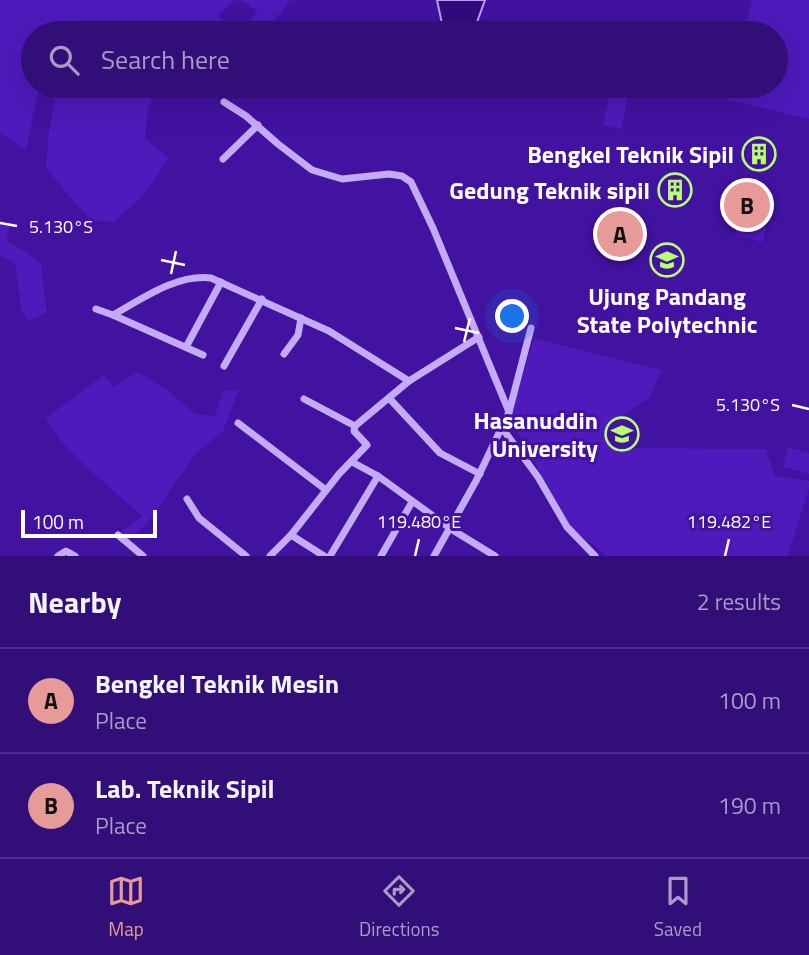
<!DOCTYPE html>
<meta charset="utf-8">
<style>
body{margin:0;font-family:"Titillium Web",sans-serif;background:#3d1c80;color:#f1f3f6}
.scale{position:absolute;left:21px;bottom:18px;width:136px;box-sizing:border-box;padding-left:7px;border:4px solid #fff;border-top:0;font-size:19px;line-height:24px;white-space:nowrap;color:#fff;-webkit-text-stroke:5px #4212a0;paint-order:stroke}
.you{position:absolute;left:513px;top:317px;width:24px;height:24px;margin:-18px;border:5px solid #fff;border-radius:50%;background:#1a73e8;box-shadow:0 0 0 10px #1a73e833}
.badge{display:grid;place-items:center;width:46px;height:46px;border-radius:50%;background:#e69b98;color:#111;font-size:23px;font-weight:700}
.pin{position:absolute;translate:-50% -50%;border:4px solid #fff;box-shadow:0 2px 7px #0006}
.list{margin:0;padding:0;list-style:none}
h2{display:flex;justify-content:space-between;align-items:center;height:91px;margin:0;padding:0 28px;font-size:30px}
h2 small{font-size:23px;font-weight:400;color:#a89cc6}
.list li{display:grid;grid-template-columns:46px 1fr auto;gap:21px;align-items:center;box-sizing:border-box;height:105px;padding:0 28px;border-top:2px solid #4d2e8a}
.list b{display:block;font-size:26px;white-space:nowrap}
.list p{margin:0;font-size:23px;white-space:nowrap;color:#a89cc6}
.list em{font-size:23px;font-style:normal;color:#a89cc6}
.icon{flex:none;width:38px;height:38px;fill:none;stroke:currentColor;stroke-width:2;stroke-linecap:round;stroke-linejoin:round}
.map{position:relative;flex:none;width:809px;height:556px;overflow:hidden}
.search{position:absolute;background:#320e78;box-shadow:0 7px 28px #0002;left:21px;right:21px;top:21px;height:77px;display:flex;align-items:center;gap:18px;box-sizing:border-box;padding:0 24px;border-radius:38px;color:#a89cc6;font-size:26px}
.sheet{height:301px;background:#320e78}
nav{display:flex;justify-content:space-around;align-items:center;box-sizing:border-box;height:98px;border-top:2px solid #4d2e8a;background:#320e78;font-size:19px;color:#a89cc6}
nav a{display:grid;justify-items:center;gap:4px}
nav .on{color:#e69b98}
.map>svg:first-child{display:block}
.green{fill:#4e1abb}
.water{fill:#320b7d;stroke:#b99df8;stroke-width:2}
.lines{fill:none;stroke-linecap:round;stroke-linejoin:round}
.street{stroke:#c3abf5;stroke-width:7}
.ticks{fill:none;stroke:#fff;stroke-width:2.5}
.labels{text-anchor:middle;dominant-baseline:central;stroke-width:6;stroke-linejoin:round;paint-order:stroke}
.poi-label{font-size:24px;font-weight:bold;fill:#fff;stroke:#4212a0;text-anchor:end}
.ticks-label{font-size:18px;text-anchor:middle;fill:#fff;stroke:#4212a0;stroke-width:6;stroke-linejoin:round;paint-order:stroke}
</style>
<div class="map">
<svg width="809" height="556" viewBox="0 0 809 556">
<rect width="100%" height="100%" fill="#4212a0"/>
<g class="green">
<polygon points="0,0 235,0 218,16 236,33 33,33 33,86 39,86 26,150 0,133"/>
<polygon points="240,0 289,0 290,1 264,33 252,33 245,28 257,10"/>
<polygon points="752,0 809,0 809,119 728,100 731,86 776,86 776,33 744,33"/>
<polygon points="42,86 157,86 148,109 145,139 169,158 145,194 114,222 90,220 46,168 49,131 55,100"/>
<polygon points="612,86 630,86 621,129 603,125"/>
<polygon points="0,220 11,224 6,241 26,252 41,265 47,312 29,321 22,313 15,263 0,255"/>
<polygon points="738,221 766,227 763,242 735,236"/>
<path d="M534 338 661 370 650 398 616 419V448L766 449 775 476 809 481V488L788 556H605C597 545 583 539 573 530L510 419Z"/>
<path d="M137 372 167 390 195 414 215 416 223 391 239 390 223 431 196 453 148 522 125 544 122 531 142 516C117 493 58 447 46 418L104 375 114 387Z"/>
<polygon points="788,447 809,453 809,474 783,467"/>
</g>
<polygon class="water" points="437,0 485,0 473,33 444,33"/>
<g class="lines">
<g class="street">
<polyline points="224,102 246,116 278,144 312,170 342,179 389,174 402,176 411,182 433,228 509,412"/>
<polyline points="223,159 258,125"/>
<path d="M96 309 113 315C142 299 176 274 211 278L329 331 409 381 355 426"/>
<polyline points="113,315 203,355"/>
<polyline points="186,347 221,282"/>
<polyline points="284,354 298,335 301,318"/>
<polyline points="224,366 262,299"/>
<polyline points="409,381 479,337"/>
<polyline points="389,398 440,453 480,474"/>
<polyline points="238,423 326,490"/>
<polyline points="502,428 538,477 567,527 595,556"/>
<polyline points="352,462 378,476 451,529 495,556"/>
<polyline points="187,499 199,518 246,556"/>
<polyline points="118,535 143,556"/>
<polyline points="291,535 324,556"/>
<polyline points="58,556 66,551 75,556"/>
<polyline points="270,556 291,535 339,474 367,445 354,431 355,426 304,399"/>
<polyline points="330,556 378,476"/>
<polyline points="381,556 412,502"/>
<polyline points="434,556 476,481 509,412 531,328"/>
</g>
</g>
<path class="ticks" d="M0 223 17 226M161 260 185 265M171 274 176 251M455 328 479 333M464 342 470 318M792 405 809 409M415 556 419 539M725 556 729 539"/>
<defs>
<symbol id="building-ring" viewBox="-11 -11 22 22"><circle r="9.5" fill="#4212a0" stroke="#b9ff6f" stroke-width="1.5"/><path d="M-4-6H4V6H1V3H-1V6H-4ZM-2.5-4.3h1.7v1.8h-1.7ZM.8-4.3h1.7v1.8H.8ZM-2.5-1h1.7V.8h-1.7ZM.8-1h1.7V.8H.8Z" fill="#b9ff6f"/></symbol>
<symbol id="university-ring" viewBox="-11 -11 22 22"><circle r="9.5" fill="#4212a0" stroke="#b9ff6f" stroke-width="1.5"/><path d="M0-5L7-2L0 1L-7-2ZM-4 1L0 2.5L4 1V4Q0 6-4 4Z" fill="#b9ff6f"/></symbol>
</defs>
<g fill-rule="evenodd">
<use href="#building-ring" x="740" y="135" width="38" height="38"/>
<use href="#building-ring" x="656" y="171" width="38" height="38"/>
<use href="#university-ring" x="648" y="241" width="38" height="38"/>
<use href="#university-ring" x="603" y="415" width="38" height="38"/>
</g>
<g class="labels">
<g class="poi-label">
<text x="734" y="154">Bengkel Teknik Sipil</text>
<text x="650" y="190">Gedung Teknik sipil</text>
<text x="667" y="296" text-anchor="middle">Ujung Pandang<tspan x="667" dy="28">State Polytechnic</tspan></text>
<text x="598" y="420">Hasanuddin<tspan x="598" dy="28">University</tspan></text>
</g>
</g>
<g class="ticks-label">
<text x="61" y="233">5.130°S</text>
<text x="748" y="411">5.130°S</text>
<text x="419" y="528">119.480°E</text>
<text x="729" y="528">119.482°E</text>
</g>
</svg>
<div class="scale">100 m</div>
<div class="you"></div>
<div class="pin badge" style="left:620px;top:234px">A</div>
<div class="pin badge" style="left:747px;top:205px">B</div>
<div class="search"><svg class="icon" aria-label="search" viewBox="0 0 24 24"><circle cx="10" cy="10" r="6"/><path d="M15 15l6 6"/></svg>Search here</div>
</div>
<section class="sheet">
<h2>Nearby<small>2 results</small></h2>
<ul class="list">
<li><span class="badge">A</span><div><b>Bengkel Teknik Mesin</b><p>Place</p></div><em>100 m</em></li>
<li><span class="badge">B</span><div><b>Lab. Teknik Sipil</b><p>Place</p></div><em>190 m</em></li>
</ul>
</section>
<nav>
<a class="on"><svg class="icon" aria-label="map" viewBox="0 0 24 24"><path d="M3 6l6-2 6 2 6-2v14l-6 2-6-2-6 2zM9 4v14M15 6v14"/></svg>Map</a>
<a><svg class="icon" aria-label="directions" viewBox="0 0 24 24"><path d="M12 3l9 9-9 9-9-9zM9 14v-3h6M13 9l2 2-2 2"/></svg>Directions</a>
<a><svg class="icon" aria-label="saved" viewBox="0 0 24 24"><path d="M7 4h10v16l-5-4-5 4z"/></svg>Saved</a>
</nav>
